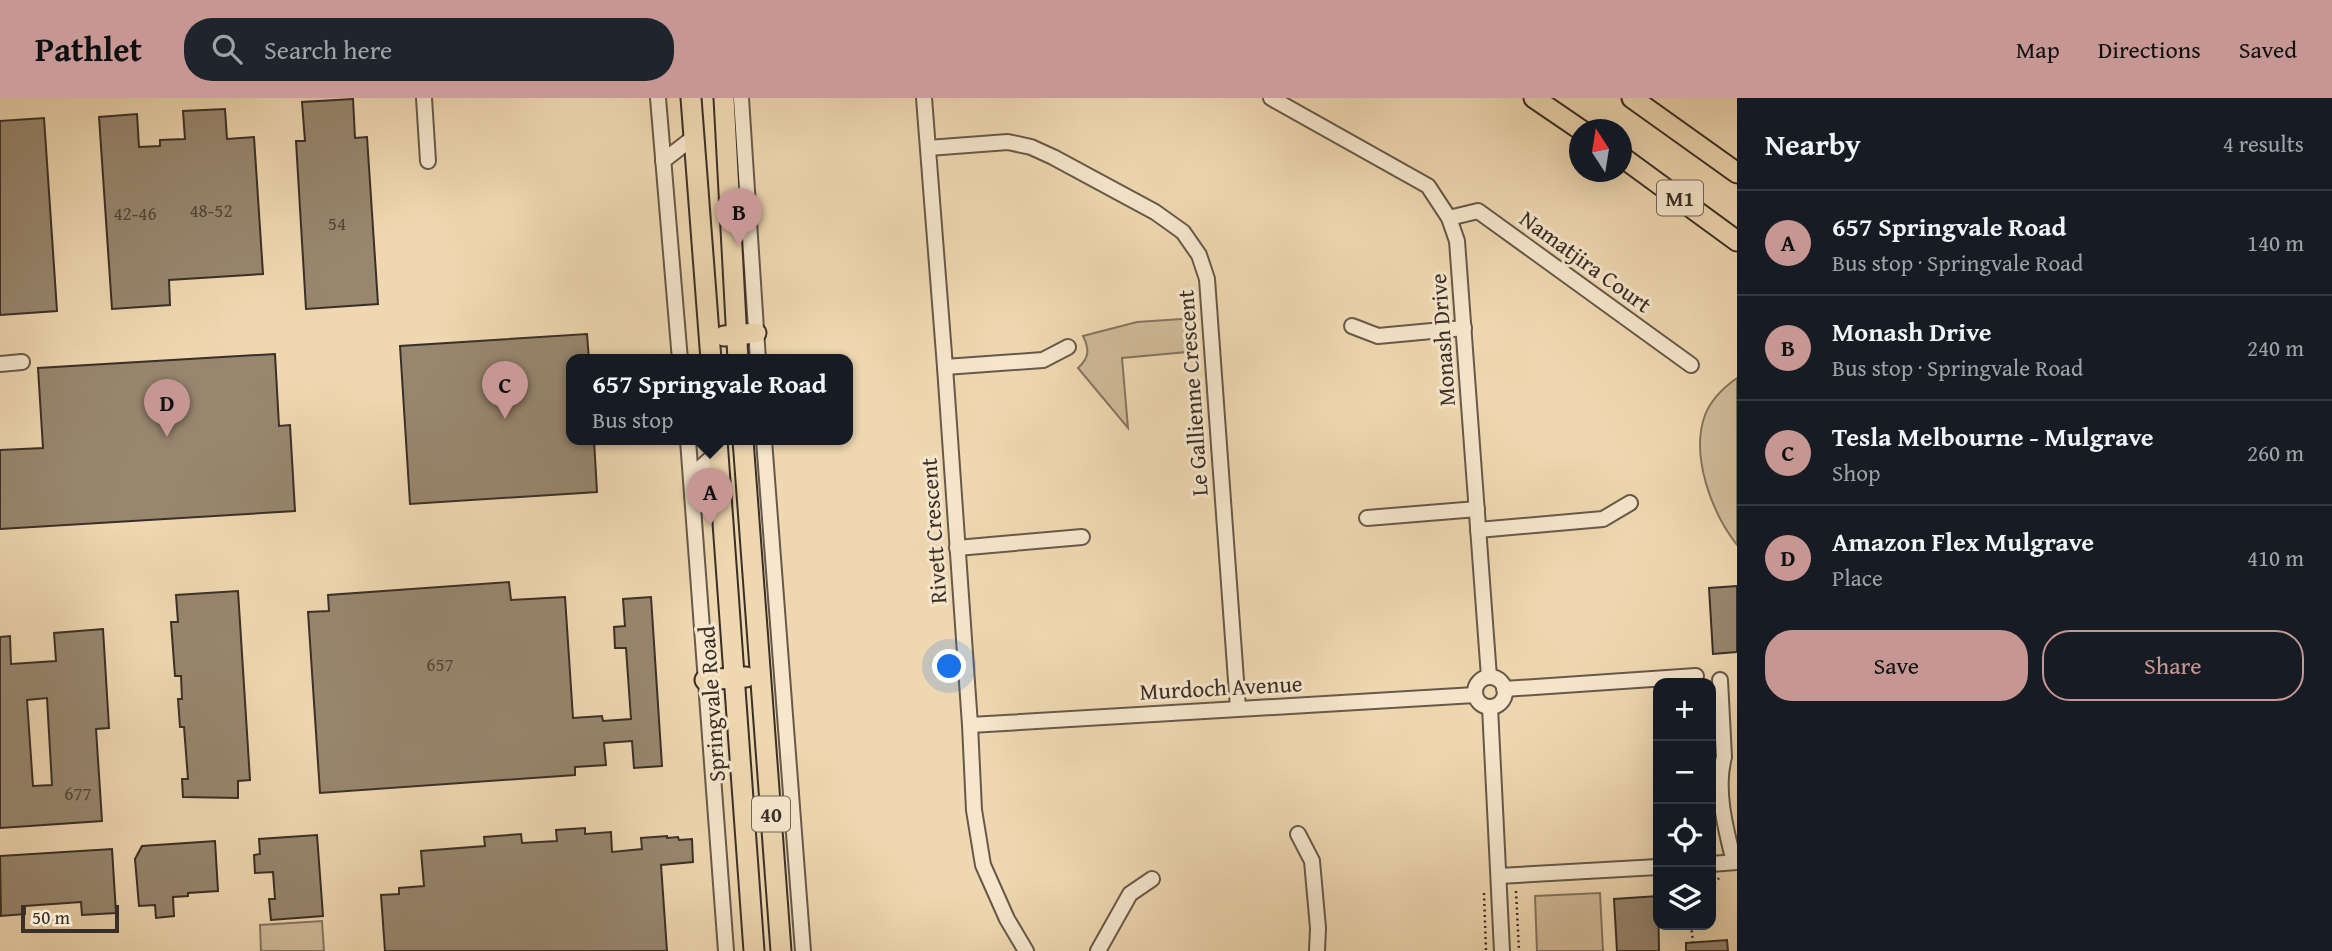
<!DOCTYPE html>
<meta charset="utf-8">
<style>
body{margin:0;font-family:"Gentium Book Plus",serif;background:#20242c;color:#f1f3f6}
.controls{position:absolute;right:21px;bottom:21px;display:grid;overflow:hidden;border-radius:14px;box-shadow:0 7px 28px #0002}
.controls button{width:63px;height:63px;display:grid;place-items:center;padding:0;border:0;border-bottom:2px solid #363941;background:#171b24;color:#f1f3f6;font:35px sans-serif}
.compass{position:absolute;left:1569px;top:21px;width:63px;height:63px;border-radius:50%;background:#171b24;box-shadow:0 7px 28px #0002;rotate:348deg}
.scale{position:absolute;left:21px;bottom:18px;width:98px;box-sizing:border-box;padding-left:7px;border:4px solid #3a2f28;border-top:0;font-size:19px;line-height:24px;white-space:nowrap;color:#3a2f28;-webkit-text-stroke:5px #f5e6cc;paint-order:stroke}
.you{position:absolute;left:950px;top:569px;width:24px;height:24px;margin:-18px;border:5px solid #fff;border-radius:50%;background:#1a73e8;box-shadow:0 0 0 10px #1a73e833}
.badge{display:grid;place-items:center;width:46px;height:46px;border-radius:50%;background:#c59692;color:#111;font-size:23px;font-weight:700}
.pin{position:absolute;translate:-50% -58px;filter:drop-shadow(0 2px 4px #0008)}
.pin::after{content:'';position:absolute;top:37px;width:24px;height:21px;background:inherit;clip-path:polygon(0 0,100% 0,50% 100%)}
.popup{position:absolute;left:566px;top:256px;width:287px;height:91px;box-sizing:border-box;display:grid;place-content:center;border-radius:14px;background:#171b24;filter:drop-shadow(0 2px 5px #0005);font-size:23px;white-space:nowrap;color:#9ea1a6}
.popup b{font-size:26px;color:#f1f3f6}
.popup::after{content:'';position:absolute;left:50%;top:100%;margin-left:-14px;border:14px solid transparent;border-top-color:#171b24}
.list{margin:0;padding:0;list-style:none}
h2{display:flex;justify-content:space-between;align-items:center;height:91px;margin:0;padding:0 28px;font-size:30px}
h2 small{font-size:23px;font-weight:400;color:#9ea1a6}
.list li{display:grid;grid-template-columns:46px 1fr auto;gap:21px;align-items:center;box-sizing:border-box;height:105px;padding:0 28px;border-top:2px solid #363941}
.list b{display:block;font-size:26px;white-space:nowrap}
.list p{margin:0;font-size:23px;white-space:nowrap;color:#9ea1a6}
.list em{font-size:23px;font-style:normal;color:#9ea1a6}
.actions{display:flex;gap:14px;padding:21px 28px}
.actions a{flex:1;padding:16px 0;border:2px solid #c59692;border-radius:28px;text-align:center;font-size:24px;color:#c59692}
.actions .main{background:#c59692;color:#111}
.icon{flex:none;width:38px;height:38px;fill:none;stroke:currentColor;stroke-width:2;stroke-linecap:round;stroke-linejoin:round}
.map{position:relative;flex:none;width:1737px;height:853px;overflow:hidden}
header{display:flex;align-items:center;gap:42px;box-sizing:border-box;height:98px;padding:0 35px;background:#c59692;color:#111}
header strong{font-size:33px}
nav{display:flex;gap:38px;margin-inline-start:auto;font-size:24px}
.search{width:490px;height:63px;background:#20242c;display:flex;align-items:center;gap:18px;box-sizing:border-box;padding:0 24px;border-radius:28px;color:#9ea1a6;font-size:26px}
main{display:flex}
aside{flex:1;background:#171b24}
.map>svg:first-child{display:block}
.green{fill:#d0bb9a;stroke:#857561;stroke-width:2}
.building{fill:#98876f;stroke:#3a2f28;stroke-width:2;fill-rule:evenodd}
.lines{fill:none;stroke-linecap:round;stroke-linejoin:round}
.minor-casing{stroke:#67594a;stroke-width:18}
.highway-casing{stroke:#3a2f28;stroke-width:23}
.path{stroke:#3a2f28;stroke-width:2.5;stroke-dasharray:2 3.5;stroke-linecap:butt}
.minor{stroke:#f5e6cc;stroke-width:14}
.highway{stroke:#efd8b1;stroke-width:19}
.labels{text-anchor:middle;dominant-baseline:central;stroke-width:6;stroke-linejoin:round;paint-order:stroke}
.number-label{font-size:19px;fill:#52453a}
.shield{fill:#f5e6cc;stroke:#726659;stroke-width:2}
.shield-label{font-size:21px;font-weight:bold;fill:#3a2f28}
.street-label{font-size:23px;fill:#3a2f28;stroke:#f5e6cc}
</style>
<header>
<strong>Pathlet</strong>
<div class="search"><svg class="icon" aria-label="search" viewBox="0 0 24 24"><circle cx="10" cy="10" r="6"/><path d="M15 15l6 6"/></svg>Search here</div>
<nav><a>Map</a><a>Directions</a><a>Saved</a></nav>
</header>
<main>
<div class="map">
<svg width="1737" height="853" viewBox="0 0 1737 853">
<rect width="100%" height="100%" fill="#efd8b1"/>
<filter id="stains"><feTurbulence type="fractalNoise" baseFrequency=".00286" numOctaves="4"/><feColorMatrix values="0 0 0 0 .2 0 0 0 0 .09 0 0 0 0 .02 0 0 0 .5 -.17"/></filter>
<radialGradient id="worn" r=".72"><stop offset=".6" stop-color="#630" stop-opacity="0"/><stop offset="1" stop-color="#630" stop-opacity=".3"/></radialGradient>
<g class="green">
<path d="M1196 220 1198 253 1122 260 1128 330 1078 270C1089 260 1090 252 1083 238L1137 224Z"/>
<path d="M1737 280V447C1712 415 1690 358 1705 317 1711 302 1724 289 1737 280Z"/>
<polygon points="1600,795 1603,853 1537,853 1535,798"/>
<polygon points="322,823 324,853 261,853 260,827"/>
</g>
<g class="building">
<polygon points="353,1 355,40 367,39 378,206 306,211 296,43 305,43 302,4"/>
<polygon points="225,11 227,41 254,39 263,176 169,182 170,207 112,211 99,19 137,16 139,49 160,48 160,42 185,41 183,13"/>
<polygon points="44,20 57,213 0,217 0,23"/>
<polygon points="587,236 589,262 572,262 572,342 594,342 597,394 410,406 400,248"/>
<polygon points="275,256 279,328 290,327 295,413 0,431 0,352 43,350 38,270"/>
<polygon points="509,484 511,502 565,499 573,620 602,618 603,623 631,621 626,550 615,550 614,529 625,528 623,501 651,499 662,668 634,670 632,643 604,645 606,667 575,669 575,677 320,695 308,514 329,513 328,497"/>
<polygon points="1737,488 1737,554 1713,556 1709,490"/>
<polygon points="238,493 250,682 238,683 238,700 183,699 182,681 188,681 184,629 180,629 178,601 182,601 181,578 175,578 171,524 178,524 176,497"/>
<path d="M103 531 109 630 96 631 102 723 0 730V539L10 538 11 566 56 563 54 535ZM47 600 52 687 33 688 27 602Z"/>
<polygon points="585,730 585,736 611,734 612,754 642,751 641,740 667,738 667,740 678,739 679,742 692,741 693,764 661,767 667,853 385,853 381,797 399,796 399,790 424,788 421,753 485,748 484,739 521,736 522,745 557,743 556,732"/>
<polygon points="317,737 323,818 271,822 269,801 275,801 273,774 255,775 254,757 260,756 259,741"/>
<polygon points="215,743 218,793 188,795 188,798 173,799 174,818 156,820 155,807 139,808 135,761 142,748"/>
<polygon points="112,751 116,815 82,817 81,804 25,808 25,816 1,818 0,758"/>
<polygon points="1658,798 1659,853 1617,853 1614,801"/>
<polygon points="1727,842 1728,853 1686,853 1686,845"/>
</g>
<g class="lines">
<defs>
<g id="minor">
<polyline points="424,0 428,63"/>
<polyline points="658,0 680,262"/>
<polyline points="741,0 758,262"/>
<polyline points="924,0 945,269 970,627 974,712 983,767 1007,821 1026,853"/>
<polyline points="1271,0 1428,88 1449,120 1457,143 1489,579"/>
<polyline points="928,50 1008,44 1031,49 1053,59 1155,114 1183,134 1199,157 1207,181 1238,610"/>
<polyline points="663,63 694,39"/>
<polyline points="1449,120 1478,113 1691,267"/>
<polyline points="1352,228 1378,238 1464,230"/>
<polyline points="0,266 22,264"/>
<polyline points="945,269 1043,262 1068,249"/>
<polyline points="688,342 726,853"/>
<polyline points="764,342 803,853"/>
<polyline points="691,378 717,355"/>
<polyline points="1367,420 1477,411"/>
<polyline points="1478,432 1603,421 1630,405"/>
<polyline points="957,450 1082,439"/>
<circle cx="1490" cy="594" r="15"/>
<path d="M1720 582 1724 659C1715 692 1726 732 1734 764"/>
<polyline points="1504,591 1696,578"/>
<polyline points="1490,609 1502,853"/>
<polyline points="970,627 1475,597"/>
<polyline points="1298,736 1312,763 1318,830 1317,853"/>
<polyline points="1711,766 1737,764"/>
<polyline points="1499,778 1658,769"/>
<polyline points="1098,853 1130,796 1152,781"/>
</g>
<g id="highway">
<polyline points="691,0 711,262"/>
<polyline points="724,0 738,262"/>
<polyline points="1534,0 1581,32"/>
<polyline points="1632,0 1737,75"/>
<polyline points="1622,59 1737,143"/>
<polyline points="724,238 756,235"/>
<polyline points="717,342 754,853"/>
<polyline points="743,342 781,853"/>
<polyline points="705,582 746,579"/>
</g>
</defs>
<use href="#minor" class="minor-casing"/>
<use href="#highway" class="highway-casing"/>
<g class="path">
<polyline points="1711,790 1719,780"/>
<polyline points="1516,793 1519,853"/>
<polyline points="1484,795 1486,853"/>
<polyline points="1691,827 1693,844"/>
</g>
<use href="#minor" class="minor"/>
<use href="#highway" class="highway"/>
</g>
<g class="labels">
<g class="number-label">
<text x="211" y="112">48-52</text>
<text x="135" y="115">42-46</text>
<text x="337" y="125">54</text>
<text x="440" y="566">657</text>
<text x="78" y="695">677</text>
</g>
<g class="shield">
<rect x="1657" y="82.5" width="46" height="35" rx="5"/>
<rect x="752" y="698.5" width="38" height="35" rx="5"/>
</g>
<g class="shield-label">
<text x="1680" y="100">M1</text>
<text x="771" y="716">40</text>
</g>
<g class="street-label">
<text transform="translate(1586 163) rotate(36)">Namatjira Court</text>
<text transform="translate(1442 242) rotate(-94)">Monash Drive</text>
<text transform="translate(1192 295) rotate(-94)">Le Gallienne Crescent</text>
<text transform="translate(933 433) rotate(-94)">Rivett Crescent</text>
<text transform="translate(1221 589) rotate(-3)">Murdoch Avenue</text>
<text transform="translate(711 606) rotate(-94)">Springvale Road</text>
</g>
</g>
<rect width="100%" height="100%" filter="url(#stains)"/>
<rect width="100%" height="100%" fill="url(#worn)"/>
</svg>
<div class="controls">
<button>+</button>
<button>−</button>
<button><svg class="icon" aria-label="locate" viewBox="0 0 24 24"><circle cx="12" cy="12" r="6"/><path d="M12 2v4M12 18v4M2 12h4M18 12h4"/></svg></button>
<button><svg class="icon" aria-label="layers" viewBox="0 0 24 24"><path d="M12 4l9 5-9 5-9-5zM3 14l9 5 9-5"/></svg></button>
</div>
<svg class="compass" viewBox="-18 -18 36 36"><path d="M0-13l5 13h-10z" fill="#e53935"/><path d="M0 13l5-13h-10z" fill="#9ea1a6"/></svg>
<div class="scale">50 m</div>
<div class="you"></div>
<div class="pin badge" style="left:710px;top:428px">A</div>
<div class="popup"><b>657 Springvale Road</b>Bus stop</div>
<div class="pin badge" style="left:739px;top:148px">B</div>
<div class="pin badge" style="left:505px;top:321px">C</div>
<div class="pin badge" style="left:167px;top:339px">D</div>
</div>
<aside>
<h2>Nearby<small>4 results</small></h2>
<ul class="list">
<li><span class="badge">A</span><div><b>657 Springvale Road</b><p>Bus stop · Springvale Road</p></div><em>140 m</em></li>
<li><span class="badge">B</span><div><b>Monash Drive</b><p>Bus stop · Springvale Road</p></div><em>240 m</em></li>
<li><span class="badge">C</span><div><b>Tesla Melbourne - Mulgrave</b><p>Shop</p></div><em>260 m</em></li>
<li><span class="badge">D</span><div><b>Amazon Flex Mulgrave</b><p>Place</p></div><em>410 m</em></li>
</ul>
<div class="actions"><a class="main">Save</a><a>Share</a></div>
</aside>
</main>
